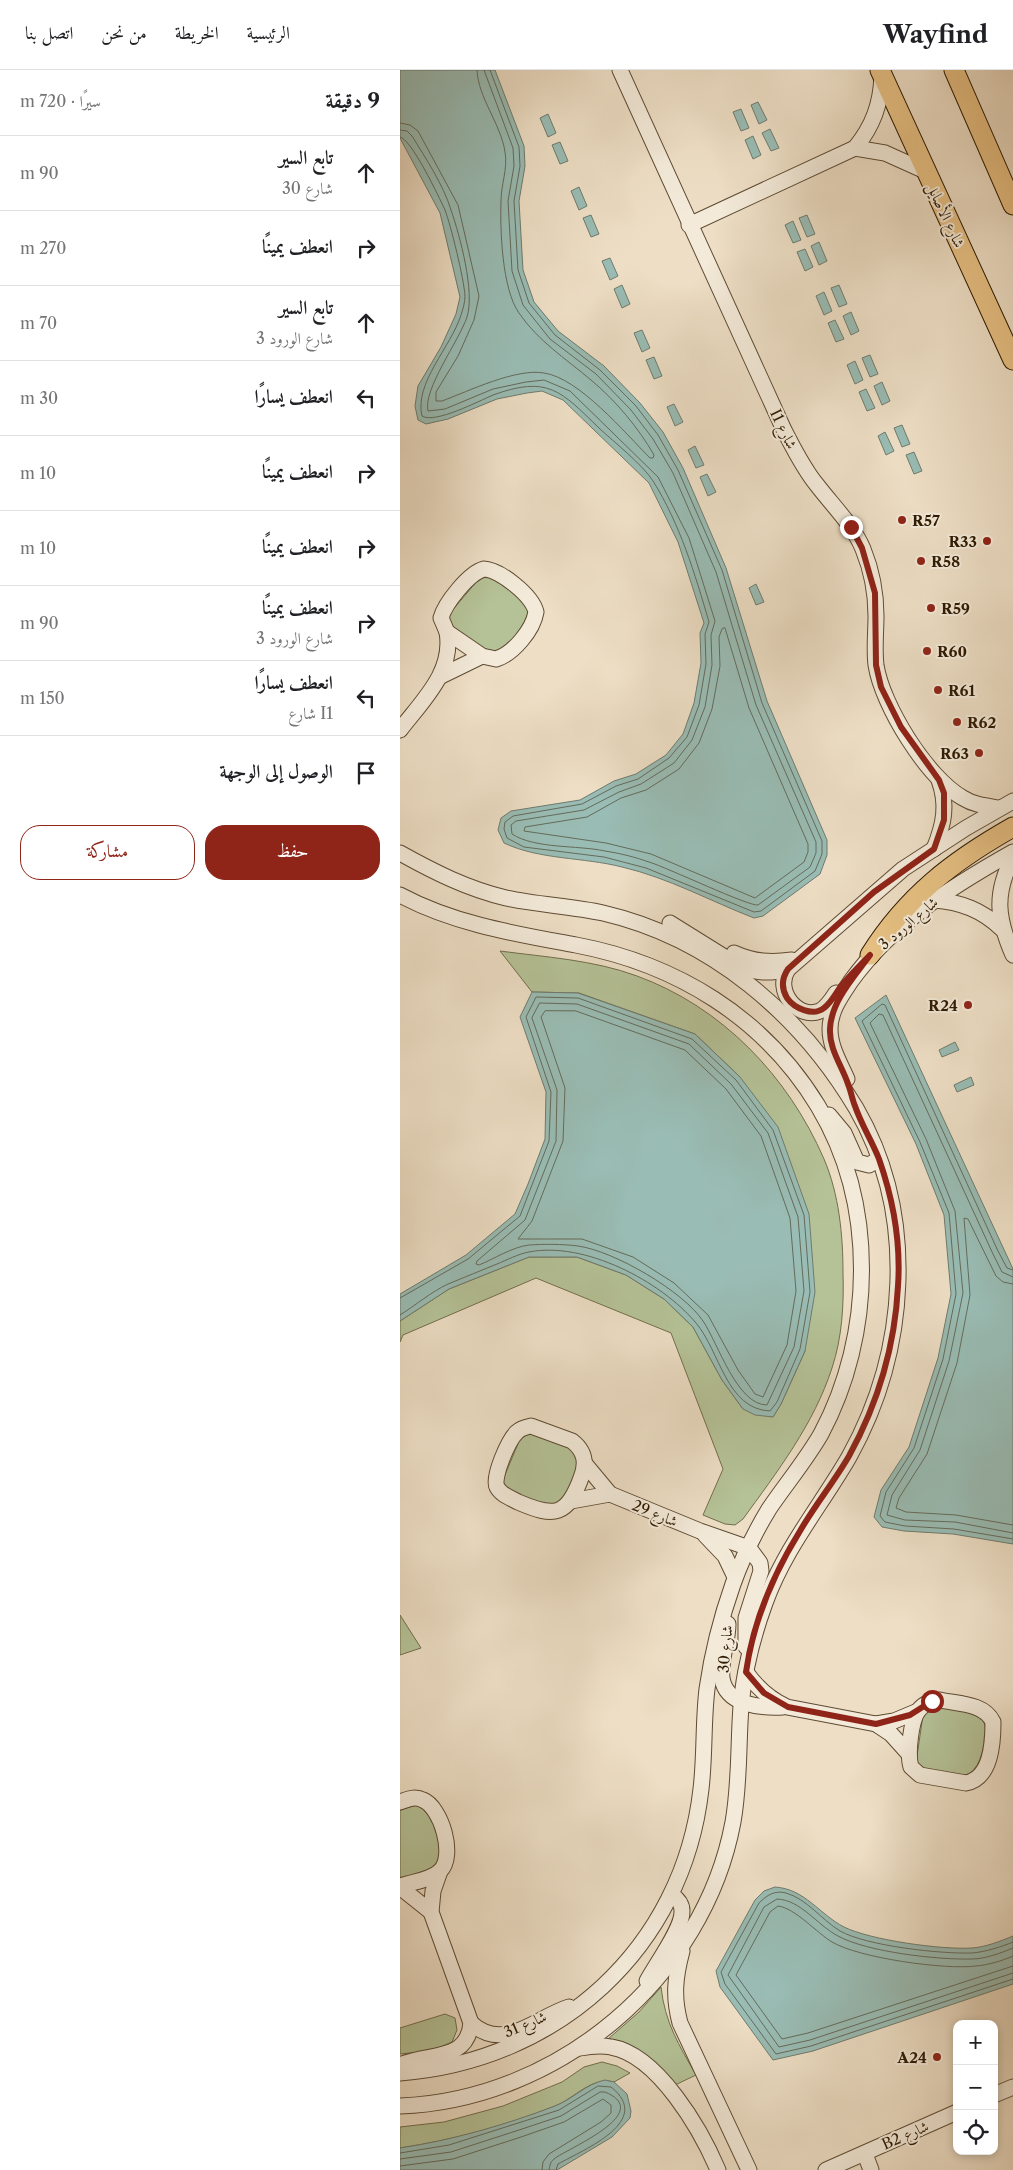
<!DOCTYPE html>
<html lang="ar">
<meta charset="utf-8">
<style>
body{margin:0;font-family:"Libre Caslon Text",Amiri,serif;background:#f6f6f6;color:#202124;direction:rtl}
.controls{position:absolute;right:15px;bottom:15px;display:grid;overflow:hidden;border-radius:10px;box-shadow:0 2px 8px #0003}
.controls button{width:45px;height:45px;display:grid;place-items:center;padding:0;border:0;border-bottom:1px solid #e0e0e0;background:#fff;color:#202124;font:25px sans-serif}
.stop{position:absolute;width:15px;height:15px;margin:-11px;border:4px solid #8f2418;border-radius:50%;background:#fff}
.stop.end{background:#8f2418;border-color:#fff;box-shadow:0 1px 5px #0008}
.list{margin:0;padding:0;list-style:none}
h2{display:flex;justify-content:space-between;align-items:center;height:65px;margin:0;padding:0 20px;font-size:21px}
h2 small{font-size:16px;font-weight:400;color:#757577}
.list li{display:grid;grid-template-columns:32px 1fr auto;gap:15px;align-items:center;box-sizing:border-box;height:75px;padding:0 20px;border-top:1px solid #e0e0e0}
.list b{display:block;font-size:19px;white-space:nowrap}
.list p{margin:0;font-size:16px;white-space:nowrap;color:#757577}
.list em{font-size:16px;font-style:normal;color:#757577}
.actions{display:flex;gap:10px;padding:15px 20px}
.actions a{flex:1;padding:11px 0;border:1px solid #8f2418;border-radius:20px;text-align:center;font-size:18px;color:#8f2418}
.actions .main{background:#8f2418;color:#fff}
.icon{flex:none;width:28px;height:28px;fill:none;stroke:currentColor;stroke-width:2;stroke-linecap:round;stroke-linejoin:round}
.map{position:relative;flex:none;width:613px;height:2100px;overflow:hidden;direction:ltr}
header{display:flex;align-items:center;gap:30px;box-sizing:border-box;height:70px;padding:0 25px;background:#fff;border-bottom:1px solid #e0e0e0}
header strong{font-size:24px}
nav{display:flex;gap:28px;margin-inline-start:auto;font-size:18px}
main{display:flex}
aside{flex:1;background:#fff}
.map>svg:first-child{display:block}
.green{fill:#b5c297;stroke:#726e4c}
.water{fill:#99bcb4;stroke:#6e7b6d}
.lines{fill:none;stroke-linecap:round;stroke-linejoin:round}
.shore{stroke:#646b5b;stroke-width:1}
.minor-casing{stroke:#5e4b33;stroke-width:17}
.major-casing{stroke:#2e1a02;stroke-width:21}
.minor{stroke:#f3ead9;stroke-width:15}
.major{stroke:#e6bf82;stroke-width:19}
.route{stroke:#8f2418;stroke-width:6}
.poi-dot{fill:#8f2418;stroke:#f3ead9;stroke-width:2}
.labels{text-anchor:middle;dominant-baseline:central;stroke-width:4;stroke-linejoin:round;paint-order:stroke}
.street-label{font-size:15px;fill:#2e1a02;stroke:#f3ead9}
.poi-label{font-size:15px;font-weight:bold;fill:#2e1a02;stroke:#f3ead9;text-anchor:start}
</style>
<header>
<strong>Wayfind</strong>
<nav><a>الرئيسية</a><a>الخريطة</a><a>من نحن</a><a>اتصل بنا</a></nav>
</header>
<main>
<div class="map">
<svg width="613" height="2100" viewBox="0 0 613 2100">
<rect width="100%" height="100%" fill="#eddec5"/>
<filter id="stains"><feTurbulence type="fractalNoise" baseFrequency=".004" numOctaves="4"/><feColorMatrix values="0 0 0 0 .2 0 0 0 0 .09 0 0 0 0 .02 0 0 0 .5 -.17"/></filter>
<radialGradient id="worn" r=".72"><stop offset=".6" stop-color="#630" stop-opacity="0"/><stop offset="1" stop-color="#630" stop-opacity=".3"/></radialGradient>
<g class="green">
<path d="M82 505 94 508 126 533C135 551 111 571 101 584L96 586 54 559 49 548 51 542Z"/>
<path d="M100 881C145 887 194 890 237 906 322 937 388 1006 424 1089 439 1124 443 1165 443 1203 444 1235 442 1268 432 1298 414 1354 377 1402 343 1449L335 1455 325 1454 303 1445 323 1399 271 1263 136 1208 3 1265 0 1272V1251L49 1219 129 1187H177L226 1205 264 1229 293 1257 322 1310 343 1339 373 1347 381 1334 405 1281 340 1007 295 964 179 923 132 922Z"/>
<polygon points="129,1362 175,1379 179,1395 163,1433 154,1439 108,1422 102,1412 120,1369"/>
<polygon points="0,1545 21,1578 0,1585"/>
<path d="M536 1636 579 1643C590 1651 585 1685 580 1697 579 1700 575 1703 573 1706L524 1700 516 1693 523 1645 526 1641Z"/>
<polygon points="16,1735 30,1743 44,1782 36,1797 0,1809 0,1740"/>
<path d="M261 1917C265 1953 279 1975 296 2005L273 2016C254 1994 239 1971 208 1969L239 1942Z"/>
<polygon points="45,1944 55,1948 57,1960 52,1972 30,1981 0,1984 0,1958"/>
<path d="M202 1992 217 1996 230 2003 214 2012C192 2006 175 2028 155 2036 106 2056 53 2070 0 2078V2057L44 2052 103 2036 162 2012 184 1997Z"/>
</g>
<g class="water">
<path d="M0 0H95L124 76 125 96 119 131 123 200 134 232 158 261 204 296 240 333 263 362 283 398 326 498 367 631 427 770V785L420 804 363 846 354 848C310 831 269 808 222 797 183 787 140 790 104 773L98 760 101 748 111 741 180 730 214 711 236 704 266 685 283 664 294 633 301 593 300 563 304 553 278 472 249 413 163 330 142 321 127 323 97 329 48 349 26 354 18 350 15 336 18 316 41 277 56 244 60 227 40 143 0 68Z"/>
<polygon points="358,32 367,50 359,54 351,35"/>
<polygon points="341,39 349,58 341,61 333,42"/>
<polygon points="148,44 156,63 148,67 140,48"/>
<polygon points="370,59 379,78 371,81 362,63"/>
<polygon points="353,66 361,85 353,89 345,70"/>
<polygon points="160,72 168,91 160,94 152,75"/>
<polygon points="179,117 187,136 179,140 171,121"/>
<polygon points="191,145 199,164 191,167 183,148"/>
<polygon points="407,145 415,164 407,167 399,148"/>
<polygon points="393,151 401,170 393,173 385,155"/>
<polygon points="419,172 427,191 419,195 411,176"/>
<polygon points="405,179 413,197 405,201 397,182"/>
<polygon points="210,188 218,206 210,210 202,191"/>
<polygon points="222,215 230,234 222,238 214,219"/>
<polygon points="439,215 447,234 439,237 431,218"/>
<polygon points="424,222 432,241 424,245 416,226"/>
<polygon points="451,242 459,261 451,265 443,246"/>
<polygon points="435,250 444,269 436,272 428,253"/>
<polygon points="242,260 250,278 242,282 234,263"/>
<polygon points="470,285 478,304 470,307 462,288"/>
<polygon points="254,287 262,306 254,309 246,290"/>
<polygon points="455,291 463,310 455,314 447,295"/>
<polygon points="482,312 490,331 482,335 474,316"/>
<polygon points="466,319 475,338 467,341 459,322"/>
<polygon points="274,334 283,352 275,356 267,337"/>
<polygon points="502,355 510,374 502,377 494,358"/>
<polygon points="485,362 494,381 486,385 478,366"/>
<polygon points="295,376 304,395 296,398 288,380"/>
<polygon points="514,382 522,401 514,404 506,385"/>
<polygon points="307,404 316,422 308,426 300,407"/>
<polygon points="356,514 364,532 356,535 349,518"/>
<polygon points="132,922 178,923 295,964 340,1007 378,1057 409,1144 415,1222 405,1281 381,1334 373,1347 355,1345 343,1339 322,1310 293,1257 264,1229 226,1205 177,1187 129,1187 49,1219 0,1251 0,1224 66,1185 115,1144 128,1114 145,1069 146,1022 120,947"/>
<polygon points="486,925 613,1199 613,1474 553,1464 504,1461 482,1457 474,1447 481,1420 509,1377 538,1288 551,1224 544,1145 516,1074 455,948"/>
<polygon points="555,972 559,980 542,987 539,980"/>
<polygon points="571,1007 574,1015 557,1022 554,1015"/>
<path d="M375 1817C405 1819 419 1844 444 1857 470 1870 542 1880 572 1878 586 1877 601 1871 613 1866V1914L413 1981 373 1990 320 1917 316 1901 355 1830 364 1821Z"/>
<path d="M205 2010 214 2012 227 2024 231 2041 230 2048 212 2067 157 2100H0V2078C53 2070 105 2055 155 2036 173 2029 186 2014 205 2010Z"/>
</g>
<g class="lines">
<g class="shore">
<path d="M0 53 10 55 18 61 58 135 79 226 74 250 58 286 36 322V331H42C69 321 116 298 144 303 179 308 225 363 250 388H253L254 385C238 357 215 330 191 310 165 288 138 271 119 243 102 219 100 160 101 131 101 114 108 99 105 82 101 54 78 28 77 0"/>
<path d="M0 60 7 61 12 66C26 89 43 114 51 140 60 166 75 222 67 247 59 271 23 319 28 341L45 339 93 319 126 312 144 310 170 321 258 407 289 468 315 551 311 565 312 595 305 637 292 670 274 693 241 714 219 722 184 740 116 751 111 755 112 764C135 779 177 775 205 781 219 783 235 787 249 792 266 797 350 837 358 835L410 797 416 783V772L356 635 316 502 273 403 253 369 231 340 196 304 150 269 123 235 112 201 108 131 114 96 113 78 84 0"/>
<path d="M0 67C11 68 39 127 45 140 51 156 64 209 65 226 65 232 63 239 61 245 51 277 14 313 22 346 35 354 79 331 93 325 148 305 161 321 199 358 214 372 243 395 253 411 280 454 295 504 309 552L305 564 306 594 299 635 287 667 269 688 238 709 216 716 182 734 113 746 105 752 104 759 107 768 124 777 204 787 246 798 354 842 361 841 415 801 422 784V771L362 633 322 500 278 400 258 365 236 336 200 300 155 265 129 233 118 200 114 131 120 96 119 77 90 0"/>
<polygon points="325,558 349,638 408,774 408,782 404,792 355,828 251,784 206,773 124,761 125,757 187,747 221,728 246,720 279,699 299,673 312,639 320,596 319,567 322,559"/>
<path d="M140 933 177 934 289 974 331 1014 368 1063 398 1147 404 1221 394 1277 367 1335C337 1335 318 1273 303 1251 283 1221 214 1181 178 1176 163 1174 143 1174 129 1175 112 1177 94 1189 79 1195L76 1194 77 1191 125 1150 156 1071 157 1020 132 948Z"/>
<polygon points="176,941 285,980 326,1019 361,1066 390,1148 396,1221 387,1275 363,1327 355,1324 338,1300 308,1245 274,1213 233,1187 182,1169 118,1169 132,1151 163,1071 165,1018 141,947 145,941"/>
<polyline points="613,1200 607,1198 598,1181 485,935 482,934 462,951 520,1072 549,1143 556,1224 543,1289 514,1378 486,1422 480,1446 485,1452 505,1456 554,1459 613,1469"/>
<polyline points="613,1207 602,1202 593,1184 483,945 479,944 470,953 526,1069 555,1141 563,1223 549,1291 520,1380 492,1425 487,1445 505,1450 555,1452 613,1463"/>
<polyline points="613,1214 603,1212 596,1206 568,1149 564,1148 570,1225 557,1293 527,1384 499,1428 496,1438 506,1442 556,1445 613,1455"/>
<path d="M0 1228 68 1189 120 1146 149 1071 151 1022 126 947 136 927 178 928 292 969 336 1010 373 1060 404 1145 410 1222 400 1279 377 1332 370 1341C326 1339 320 1281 296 1253 261 1211 184 1171 129 1182 118 1184 107 1190 97 1194 81 1201 64 1207 48 1214 31 1222 16 1235 0 1245"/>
<path d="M613 1872C601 1877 585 1882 572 1883 540 1884 467 1876 440 1861 422 1850 407 1829 386 1823 375 1820 367 1825 359 1833L321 1902 325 1914 376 1984 411 1976 613 1909"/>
<path d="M613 1878C601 1883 585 1889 572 1889 538 1890 467 1882 438 1866 417 1855 401 1830 377 1829L364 1837 328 1905 379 1977 410 1970 613 1903"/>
<path d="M613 1886C602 1891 588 1895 576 1896 545 1900 459 1888 432 1872 417 1863 395 1838 378 1836L370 1842 336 1905 382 1969 408 1963 613 1896"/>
<path d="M0 2083 49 2075 159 2040 198 2016 211 2017C254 2051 185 2079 158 2094L156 2100"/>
<path d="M0 2089 51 2082 119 2060 161 2046 200 2022H205C256 2043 166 2079 154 2089 150 2092 150 2096 149 2100"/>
<polyline points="0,2096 53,2089 121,2067 164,2052 203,2029 211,2035 211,2043 201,2052 149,2084 143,2092 142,2100"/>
</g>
<defs>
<g id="minor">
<path d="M220 0 384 360C394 379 403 398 417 415 433 436 453 455 463 479 472 501 476 523 476 546 476 562 474 578 476 595 482 635 527 708 563 728 574 735 586 736 599 738"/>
<path d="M455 78C473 56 481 34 482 5"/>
<polyline points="289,155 455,78 485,83 525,101"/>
<path d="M84 499C100 500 132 525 136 542 133 560 113 584 96 589L82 586 47 562 41 548C45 533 69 503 84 499Z"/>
<polyline points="41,606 82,586"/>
<path d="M0 660C22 631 54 602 47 562"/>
<path d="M534 779C544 754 548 735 539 710"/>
<path d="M0 783C34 802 68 819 106 828 138 835 171 836 203 843 311 868 400 944 456 1038 518 1145 508 1281 449 1387 420 1437 385 1478 365 1533 353 1566 344 1601 341 1636 338 1675 340 1713 333 1752 304 1908 158 2030 0 2036"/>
<path d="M613 787C594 824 597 848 613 885"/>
<path d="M0 825C54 854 116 864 176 875 276 894 364 947 418 1036 477 1134 474 1265 421 1364 406 1390 386 1414 369 1439 355 1462 342 1489 333 1514 321 1548 312 1584 307 1619 303 1652 305 1686 301 1719 283 1879 157 1991 0 2003"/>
<path d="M534 830C561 832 582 840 602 859"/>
<path d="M270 853 339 896C356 903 369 904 388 899L503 799 566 758 613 731"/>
<path d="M334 883C354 892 371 893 392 890"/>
<path d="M388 899C374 920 397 950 420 941 427 937 432 929 436 923"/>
<path d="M447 1009C440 993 430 977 430 959 430 941 441 926 451 911 493 853 551 817 613 782"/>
<polyline points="429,1045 444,1063 457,1092 469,1095 479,1089"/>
<path d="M131 1356 172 1371C185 1381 187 1393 181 1408 167 1446 155 1448 118 1432 111 1428 101 1425 97 1417 92 1407 109 1369 117 1362 121 1358 126 1357 131 1356Z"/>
<polyline points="185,1394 210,1424 300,1461 349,1478 360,1493 361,1501 346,1548 346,1577"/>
<polyline points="171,1431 210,1424"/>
<polyline points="305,1465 325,1486 335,1507"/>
<path d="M328 1554C328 1572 320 1590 322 1608 326 1636 362 1638 383 1637"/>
<path d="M346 1602C357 1618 369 1629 387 1637L476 1654 491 1664 509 1684"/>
<path d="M540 1630C558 1634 584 1633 593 1652 593 1674 591 1708 566 1713L520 1705 511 1697C507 1684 511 1651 518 1641 524 1633 531 1631 540 1630Z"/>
<polyline points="476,1654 494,1651 518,1641"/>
<path d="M0 1732C8 1729 15 1726 23 1730 41 1737 56 1786 40 1801 31 1810 12 1812 0 1816"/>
<polyline points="0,1817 31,1842"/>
<path d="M282 1881C275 1907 273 1927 280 1953L349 2100"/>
<path d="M247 1911C256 1894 283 1858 282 1841 282 1833 278 1829 272 1825"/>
<path d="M71 1953C104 1983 135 1948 169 1937"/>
<path d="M180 1978C191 1976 201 1975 211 1977 258 1985 301 2060 318 2100"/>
<path d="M0 1995C27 1982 67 1993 71 1953L31 1842 33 1821 40 1801"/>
<polyline points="594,2025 613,2017"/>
<polyline points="465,2084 471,2100"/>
<polyline points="426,2100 557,2042"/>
</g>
<g id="major">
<polyline points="480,0 613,290"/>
<polyline points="554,0 613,135"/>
<path d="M470 885C507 826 553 791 613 757"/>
</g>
</defs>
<use href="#minor" class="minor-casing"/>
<use href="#major" class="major-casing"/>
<use href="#minor" class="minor"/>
<use href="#major" class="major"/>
</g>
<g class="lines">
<path class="route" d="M451 457 462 478 475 523 476 595 481 617 501 657 539 710 544 723V750L534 779 474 822 388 899C382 908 381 918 387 928 394 938 413 947 424 938 431 933 436 923 441 916 450 905 460 895 470 885 455 906 431 931 430 959 429 979 442 996 448 1014 451 1021 452 1029 455 1036 461 1054 472 1071 479 1089 493 1129 501 1173 498 1216 495 1276 478 1333 449 1386 434 1412 415 1435 400 1461 374 1503 353 1553 346 1602L364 1623 388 1637 476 1654 510 1645 532 1631"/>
</g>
<g class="poi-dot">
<circle cx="502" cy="450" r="5"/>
<circle cx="587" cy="471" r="5"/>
<circle cx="521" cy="491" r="5"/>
<circle cx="531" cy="538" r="5"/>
<circle cx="527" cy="581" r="5"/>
<circle cx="538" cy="620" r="5"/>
<circle cx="557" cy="652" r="5"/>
<circle cx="579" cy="683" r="5"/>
<circle cx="568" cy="935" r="5"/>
<circle cx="537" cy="1987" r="5"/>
</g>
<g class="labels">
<g class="street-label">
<text transform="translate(546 145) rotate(65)">شارع الأصايل</text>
<text transform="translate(384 359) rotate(64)">I1 شارع</text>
<text transform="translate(508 853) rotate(-40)">شارع الورود 3</text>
<text transform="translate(255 1443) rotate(22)">شارع 29</text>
<text transform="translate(325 1579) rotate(-85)">شارع 30</text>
<text transform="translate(125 1954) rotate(-23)">شارع 31</text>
<text transform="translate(505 2065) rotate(-24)">B2 شارع</text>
</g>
<g class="poi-label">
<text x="512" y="450">R57</text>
<text x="577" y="471" text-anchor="end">R33</text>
<text x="531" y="491">R58</text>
<text x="541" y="538">R59</text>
<text x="537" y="581">R60</text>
<text x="548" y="620">R61</text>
<text x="567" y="652">R62</text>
<text x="569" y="683" text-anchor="end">R63</text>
<text x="558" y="935" text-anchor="end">R24</text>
<text x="527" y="1987" text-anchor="end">A24</text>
</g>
</g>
<rect width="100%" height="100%" filter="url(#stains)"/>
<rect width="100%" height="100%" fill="url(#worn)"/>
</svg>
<div class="controls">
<button>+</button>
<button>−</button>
<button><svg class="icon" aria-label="locate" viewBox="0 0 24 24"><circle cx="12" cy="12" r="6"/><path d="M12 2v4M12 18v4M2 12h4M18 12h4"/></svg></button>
</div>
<div class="stop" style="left:532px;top:1631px"></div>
<div class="stop end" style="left:451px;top:457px"></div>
</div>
<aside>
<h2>9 دقيقة<small>سيرًا · 720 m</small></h2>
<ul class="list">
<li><svg class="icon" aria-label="ahead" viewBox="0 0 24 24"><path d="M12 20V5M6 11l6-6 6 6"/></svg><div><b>تابع السير</b><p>شارع 30</p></div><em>90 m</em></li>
<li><svg class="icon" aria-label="right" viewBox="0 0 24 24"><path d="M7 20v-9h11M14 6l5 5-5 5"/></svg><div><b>انعطف يمينًا</b></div><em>270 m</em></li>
<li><svg class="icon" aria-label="ahead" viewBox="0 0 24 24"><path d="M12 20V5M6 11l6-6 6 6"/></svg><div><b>تابع السير</b><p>شارع الورود 3</p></div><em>70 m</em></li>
<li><svg class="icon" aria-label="left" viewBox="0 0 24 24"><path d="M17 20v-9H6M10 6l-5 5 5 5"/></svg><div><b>انعطف يسارًا</b></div><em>30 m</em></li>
<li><svg class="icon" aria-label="right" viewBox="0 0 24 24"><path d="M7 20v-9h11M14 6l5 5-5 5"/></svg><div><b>انعطف يمينًا</b></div><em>10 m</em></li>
<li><svg class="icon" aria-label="right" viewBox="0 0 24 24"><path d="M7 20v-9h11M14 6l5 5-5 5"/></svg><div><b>انعطف يمينًا</b></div><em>10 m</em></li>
<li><svg class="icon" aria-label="right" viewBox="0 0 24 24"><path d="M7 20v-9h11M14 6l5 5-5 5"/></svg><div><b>انعطف يمينًا</b><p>شارع الورود 3</p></div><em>90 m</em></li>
<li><svg class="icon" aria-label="left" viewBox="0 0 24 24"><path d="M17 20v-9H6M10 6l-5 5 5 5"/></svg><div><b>انعطف يسارًا</b><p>I1 شارع</p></div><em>150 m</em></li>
<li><svg class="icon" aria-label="arrive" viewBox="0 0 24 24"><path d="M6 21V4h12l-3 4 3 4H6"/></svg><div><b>الوصول إلى الوجهة</b></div></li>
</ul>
<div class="actions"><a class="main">حفظ</a><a>مشاركة</a></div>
</aside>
</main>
